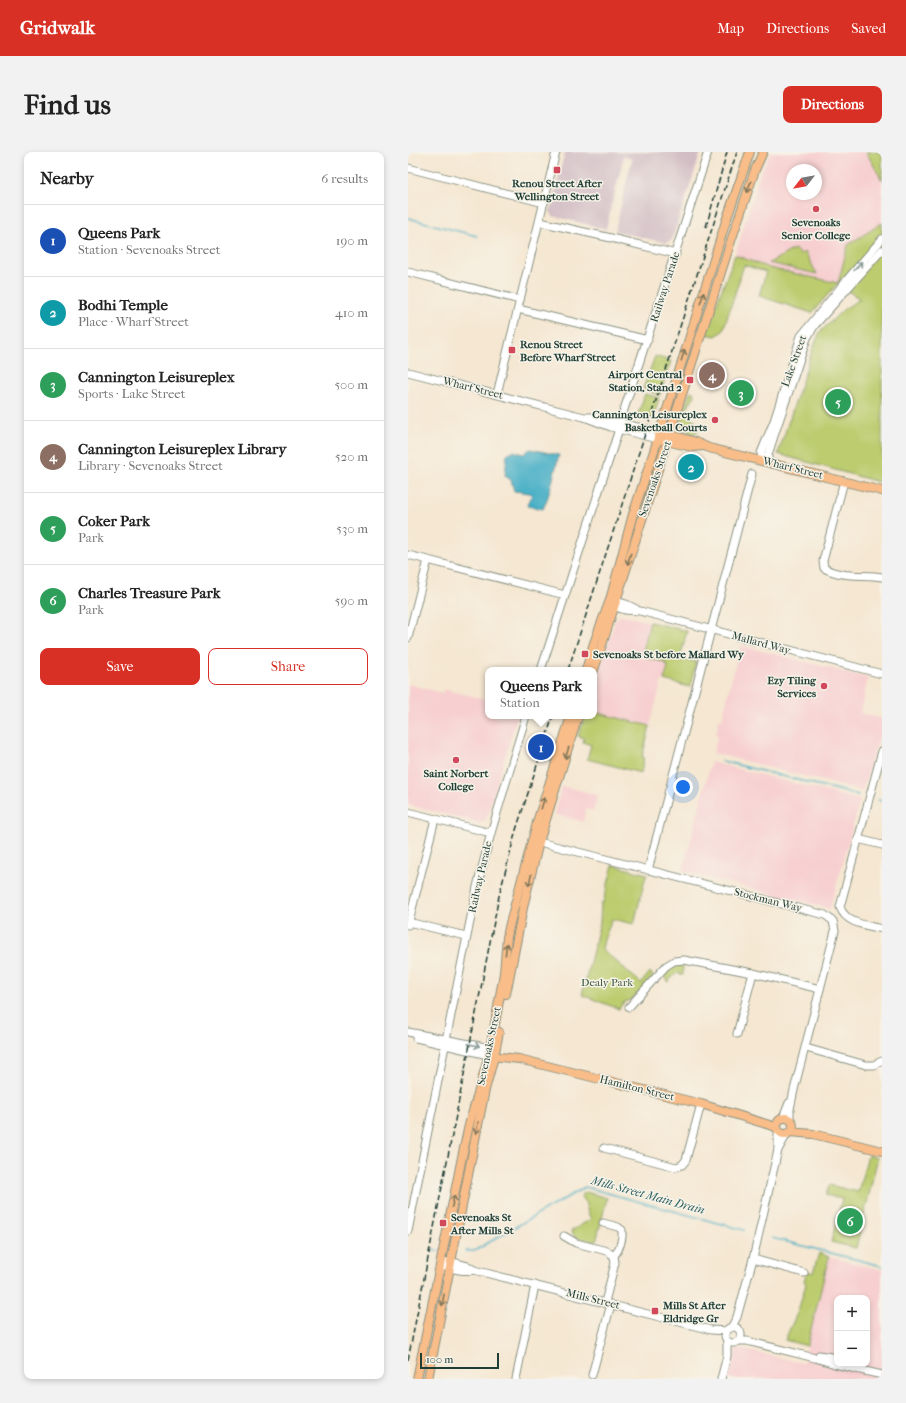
<!DOCTYPE html>
<meta charset="utf-8">
<style>
body{margin:0;font-family:"IM FELL French Canon",serif;background:#f2f2f2;color:#222}
.controls{position:absolute;right:12px;bottom:12px;display:grid;overflow:hidden;border-radius:8px;box-shadow:0 2px 6px #0003}
.controls button{width:36px;height:36px;display:grid;place-items:center;padding:0;border:0;border-bottom:1px solid #e0e0e0;background:#fff;color:#222;font:20px sans-serif}
.compass{position:absolute;left:378px;top:12px;width:36px;height:36px;border-radius:50%;background:#fff;box-shadow:0 2px 6px #0003;rotate:239deg}
.scale{position:absolute;left:12px;bottom:10px;width:79px;box-sizing:border-box;padding-left:4px;border:2px solid #1f3d34;border-top:0;font-size:11px;line-height:14px;white-space:nowrap;color:#1f3d34;-webkit-text-stroke:3px #f7f3e8;paint-order:stroke}
.you{position:absolute;left:275px;top:635px;width:14px;height:14px;margin:-10px;border:3px solid #fff;border-radius:50%;background:#1a73e8;box-shadow:0 0 0 6px #1a73e833}
.badge{display:grid;place-items:center;width:26px;height:26px;border-radius:50%;background:#d93025;color:#fff;font-size:13px;font-weight:700}
.pin{position:absolute;translate:-50% -50%;border:2px solid #fff;box-shadow:0 1px 4px #0006}
.popup{position:absolute;left:77px;top:515px;width:112px;height:52px;box-sizing:border-box;display:grid;place-content:center;border-radius:8px;background:#fff;filter:drop-shadow(0 1px 3px #0005);font-size:13px;white-space:nowrap;color:#767676}
.popup b{font-size:15px;color:#222}
.popup::after{content:'';position:absolute;left:50%;top:100%;margin-left:-8px;border:8px solid transparent;border-top-color:#fff}
.list{margin:0;padding:0;list-style:none}
h2{display:flex;justify-content:space-between;align-items:center;height:52px;margin:0;padding:0 16px;font-size:17px}
h2 small{font-size:13px;font-weight:400;color:#767676}
.list li{display:grid;grid-template-columns:26px 1fr auto;gap:12px;align-items:center;box-sizing:border-box;height:72px;padding:0 16px;border-top:1px solid #e0e0e0}
.list b{display:block;font-size:15px;white-space:nowrap}
.list p{margin:0;font-size:13px;white-space:nowrap;color:#767676}
.list em{font-size:13px;font-style:normal;color:#767676}
.actions{display:flex;gap:8px;padding:12px 16px}
.actions a{flex:1;padding:9px 0;border:1px solid #d93025;border-radius:8px;text-align:center;font-size:14px;color:#d93025}
.actions .main{background:#d93025;color:#fff}
.map{position:relative;flex:none;width:474px;height:1227px;overflow:hidden;border-radius:8px}
header{display:flex;align-items:center;gap:24px;box-sizing:border-box;height:56px;padding:0 20px;background:#d93025;color:#fff}
header strong{font-size:19px}
nav{display:flex;gap:22px;margin-inline-start:auto;font-size:14px}
.intro{display:flex;align-items:center;justify-content:space-between;box-sizing:border-box;height:96px;padding:0 24px}
h1{margin:0;font-size:28px}
.button{padding:10px 18px;border-radius:8px;background:#d93025;color:#fff;font-size:14px;font-weight:700}
main{display:flex;gap:24px;padding:0 24px}
aside{flex:1;background:#fff;border-radius:8px;box-shadow:0 2px 6px #0003}
.map>svg:first-child{display:block}
.built{fill:#f7cfd0;fill-rule:evenodd}
.industrial{fill:#d2bdc5}
.green{fill:#bccc6e;stroke:#6e8451}
.water{fill:#47afc6;stroke:#33767d}
.lines{fill:none;stroke-linecap:round;stroke-linejoin:round}
.stream{stroke:#47afc6;stroke-width:1.5}
.minor-casing{stroke:#8a9282;stroke-width:9}
.major-casing{stroke:#8a9282;stroke-width:10}
.minor{stroke:#fff;stroke-width:7}
.major{stroke:#f8bd89;stroke-width:8}
.rail{stroke:#1f3d34;stroke-width:1.5;stroke-dasharray:6 3;stroke-linecap:butt}
.oneway{stroke:#81775a}
.oneway2{stroke:#8f9e9a}
.poi-dot{fill:#d1495b;stroke:#f7f3e8;stroke-width:1.5}
.labels{text-anchor:middle;dominant-baseline:central;stroke-width:3;stroke-linejoin:round;paint-order:stroke}
.poi-label{font-size:11px;font-weight:bold;fill:#1f3d34;stroke:#f7f3e8;text-anchor:start}
.street-label{font-size:11px;fill:#1f3d34;stroke:#f7f3e8}
.park-label{font-size:11px;fill:#3e5a40;stroke:#f7f3e8}
.water-label{font-size:12px;font-style:italic;fill:#2b5f60;stroke:#f7f3e8}
</style>
<header>
<strong>Gridwalk</strong>
<nav><a>Map</a><a>Directions</a><a>Saved</a></nav>
</header>
<div class="intro"><h1>Find us</h1><a class="button">Directions</a></div>
<main>
<aside>
<h2>Nearby<small>6 results</small></h2>
<ul class="list">
<li><span class="badge" style="background:#1a4fb4">1</span><div><b>Queens Park</b><p>Station · Sevenoaks Street</p></div><em>190 m</em></li>
<li><span class="badge" style="background:#0f9aa8">2</span><div><b>Bodhi Temple</b><p>Place · Wharf Street</p></div><em>410 m</em></li>
<li><span class="badge" style="background:#2e9e5b">3</span><div><b>Cannington Leisureplex</b><p>Sports · Lake Street</p></div><em>500 m</em></li>
<li><span class="badge" style="background:#8d6e63">4</span><div><b>Cannington Leisureplex Library</b><p>Library · Sevenoaks Street</p></div><em>520 m</em></li>
<li><span class="badge" style="background:#2e9e5b">5</span><div><b>Coker Park</b><p>Park</p></div><em>530 m</em></li>
<li><span class="badge" style="background:#2e9e5b">6</span><div><b>Charles Treasure Park</b><p>Park</p></div><em>590 m</em></li>
</ul>
<div class="actions"><a class="main">Save</a><a>Share</a></div>
</aside>
<div class="map">
<svg width="474" height="1227" viewBox="0 0 474 1227">
<rect width="100%" height="100%" fill="#f7f3e8"/>
<filter id="ink" filterUnits="userSpaceOnUse"><feTurbulence type="fractalNoise" baseFrequency=".025" numOctaves="2"/><feDisplacementMap in="SourceGraphic" scale="8" xChannelSelector="R" yChannelSelector="G"/><feConvolveMatrix kernelMatrix="1 2 1 2 8 2 1 2 1" color-interpolation-filters="sRGB"/></filter>
<filter id="wash" filterUnits="userSpaceOnUse"><feTurbulence type="fractalNoise" baseFrequency=".012" numOctaves="4" result="noise"/><feDisplacementMap in="SourceGraphic" scale="16" xChannelSelector="R" yChannelSelector="G"/><feGaussianBlur stdDeviation="0.9" result="paint"/><feColorMatrix in="noise" values="0 0 0 0 0 0 0 0 0 0 0 0 0 0 0 0 0 1.4 0 .05"/><feComposite in="paint" operator="in"/></filter>
<g filter="url(#wash)">
<rect width="100%" height="100%" fill="#f5e7d1"/>
<g class="built">
<path d="M363 0H458L474 28V71L440 93 430 131 361 116 327 103 353 19ZM384 18H408V42H384Z"/>
<polygon points="215,463 242,470 232,506 237,507 237,505 258,511 260,514 256,528 254,528 242,574 186,560 186,536 208,467"/>
<polygon points="332,493 460,526 452,561 474,567 474,577 454,639 305,601 310,584 308,583 311,567 314,568"/>
<polygon points="0,532 34,541 36,537 80,548 80,564 109,564 78,668 72,671 0,653"/>
<polygon points="303,610 452,648 422,757 275,719"/>
<polygon points="154,634 190,643 185,659 178,657 175,670 146,662"/>
<path d="M421 1105 474 1118V1227H320L328 1196 395 1211ZM429 1146H459V1212H429Z"/>
</g>
<polygon class="industrial" points="157,0 293,0 264,88 258,91 207,79 224,7 216,4 198,77 145,64 142,59"/>
<g class="green">
<polygon points="458,0 474,0 474,28"/>
<polygon points="474,71 474,331 370,302 404,199 412,180 436,157 452,147 429,132 404,161 351,144 358,120 336,113 315,179 308,184 297,182 327,103 361,116 430,131 440,93"/>
<polygon points="386,97 393,102 397,100 409,122 361,111"/>
<polygon points="247,204 263,209 252,243 235,237"/>
<path d="M284 239 287 243 276 261 288 269 287 271 292 274 289 280 285 282 275 277C271 268 279 250 282 240Z"/>
<polygon points="237,242 251,246 245,267 230,262"/>
<polygon points="242,470 279,479 272,506 288,510 282,535 256,528 260,514 258,513 258,511 237,505 234,502"/>
<polygon points="186,560 242,574 234,605 236,605 233,621 179,607 183,593 175,590 176,586 170,584 177,564 186,564"/>
<polygon points="205,713 239,722 237,727 226,772 204,767 196,788 194,797 233,831 242,820 245,824 224,847 215,851 211,857 174,843 192,770 193,751 195,751"/>
<polygon points="270,813 275,813 275,823 272,823 269,820 260,830 255,823 262,816"/>
<polygon points="460,1003 470,1005 448,1096 423,1090 434,1047 418,1043 421,1033 450,1040"/>
<path d="M178 1040 199 1046 188 1090 168 1086 163 1079 183 1067C177 1057 180 1052 173 1043Z"/>
<polygon points="411,1101 421,1105 399,1194 377,1188 390,1159 398,1132 396,1129 399,1119 405,1121"/>
</g>
<path class="water" d="M122 297 151 303C146 321 143 340 135 357L119 354 124 343 121 341 106 339 103 328 97 324 99 302 105 299 116 302Z"/>
<g class="lines">
<g class="stream">
<polyline points="0,66 69,84"/>
<polyline points="314,609 450,643"/>
<polyline points="470,648 474,649"/>
<polyline points="364,1086 474,1114"/>
<polyline points="24,1099 32,1099"/>
<polyline points="58,1099 66,1099 177,1035 336,1078"/>
</g>
</g>
</g>
<g filter="url(#ink)">
<g class="lines">
<defs>
<g id="minor">
<polyline points="0,16 136,51"/>
<polyline points="132,70 203,86 268,102"/>
<polyline points="0,120 112,148"/>
<polyline points="110,157 240,188"/>
<polyline points="0,220 176,265 203,275 249,287"/>
<polyline points="89,242 148,0"/>
<polyline points="178,265 187,265 251,280"/>
<polyline points="212,270 300,0"/>
<polyline points="354,308 353,301 366,269 393,184 436,131 474,87"/>
<polyline points="360,310 360,303 367,281 399,186 407,173 474,98"/>
<path d="M436 329 415 409 416 416C434 426 455 422 474 425"/>
<polyline points="0,403 157,443"/>
<polyline points="204,448 218,452 228,457"/>
<polyline points="201,453 217,458 232,459 474,522"/>
<polyline points="0,486 20,408"/>
<polyline points="133,518 211,277"/>
<path d="M474 599 432 755C438 772 458 773 474 777"/>
<polyline points="0,660 83,681"/>
<polyline points="450,687 474,693"/>
<polyline points="127,689 417,763 425,769 427,779 386,938 382,957 382,968"/>
<polyline points="240,718 344,322"/>
<polyline points="0,770 58,784"/>
<polyline points="0,773 27,667"/>
<polyline points="221,855 258,814 266,809 276,808 345,821 412,837"/>
<polyline points="0,880 82,896"/>
<polyline points="329,882 345,821"/>
<polyline points="8,886 80,903"/>
<polyline points="38,888 69,735 83,681 118,564"/>
<polyline points="398,896 458,913 466,913 474,909"/>
<polyline points="375,966 381,951"/>
<polyline points="196,996 268,1015 274,1013 278,1008 293,952"/>
<polyline points="370,998 379,982"/>
<path d="M195 1071 210 1075 214 1078C215 1086 212 1097 206 1104"/>
<polyline points="0,1079 37,894"/>
<polyline points="156,1084 168,1091 199,1099 206,1104 207,1111 197,1150"/>
<polyline points="345,1107 396,1121"/>
<path d="M38 1112C44 1119 58 1119 66 1118"/>
<polyline points="30,1121 38,1112 42,1109 60,1114 66,1118 303,1178 318,1179"/>
<circle cx="325" cy="1183" r="8"/>
<polyline points="323,1176 329,1165 345,1107 370,998 370,979"/>
<polyline points="330,1189 339,1189 407,1206 427,1212 474,1223"/>
<polyline points="411,1203 429,1206"/>
<polyline points="184,1223 203,1152"/>
<polyline points="108,1227 127,1133"/>
<polyline points="313,1227 319,1204 319,1189"/>
</g>
<g id="major">
<polyline points="257,281 285,289 301,296 474,339"/>
<polyline points="254,288 284,295 295,294"/>
<polyline points="178,518 186,491 202,448 225,362 246,299 318,69 342,0"/>
<polyline points="186,518 322,92 347,18 355,0"/>
<polyline points="98,842 116,751 131,690 170,564"/>
<polyline points="83,904 111,907 293,952 368,975"/>
<circle cx="377" cy="974" r="8"/>
<polyline points="382,980 405,982 474,999"/>
<polyline points="9,1227 53,1010 61,973 79,910 86,877 96,821 99,785 102,771 130,667 163,564"/>
<polyline points="20,1227 65,998 77,938 86,905 91,880"/>
</g>
</defs>
<use href="#minor" class="minor-casing"/>
<use href="#major" class="major-casing"/>
<use href="#minor" class="minor"/>
<use href="#major" class="major"/>
<g class="rail">
<polyline points="298,75 319,0"/>
<polyline points="160,518 329,0"/>
<polyline points="0,1208 91,744 108,678 145,564"/>
</g>
</g>
<defs><path id="oneway-shaft" d="M-6 0H5M1.5-3L5.5 0L1.5 3" fill="none" stroke-width="1.6" stroke-linecap="round" stroke-linejoin="round"/></defs>
<g class="oneway">
<use href="#oneway-shaft" transform="translate(341 35) rotate(108)"/>
<use href="#oneway-shaft" transform="translate(294 146) rotate(-72)"/>
<use href="#oneway-shaft" transform="translate(275 203) rotate(-73)"/>
<use href="#oneway-shaft" transform="translate(221 407) rotate(107)"/>
<use href="#oneway-shaft" transform="translate(159 601) rotate(107)"/>
<use href="#oneway-shaft" transform="translate(135 651) rotate(-73)"/>
<use href="#oneway-shaft" transform="translate(122 728) rotate(104)"/>
<use href="#oneway-shaft" transform="translate(98 797) rotate(-84)"/>
<use href="#oneway-shaft" transform="translate(69 976) rotate(102)"/>
<use href="#oneway-shaft" transform="translate(45 1049) rotate(-79)"/>
<use href="#oneway-shaft" transform="translate(35 1148) rotate(101)"/>
</g>
<g class="oneway2">
<use href="#oneway-shaft" transform="translate(450 114) rotate(-49)"/>
<use href="#oneway-shaft" transform="translate(66 893) rotate(11)"/>
</g>
</g>
<g class="poi-dot">
<rect x="145" y="14" width="8" height="8" rx="2"/>
<circle cx="408" cy="57" r="4"/>
<rect x="100" y="194" width="8" height="8" rx="2"/>
<rect x="278" y="224" width="8" height="8" rx="2"/>
<circle cx="307" cy="268" r="4"/>
<rect x="173" y="498" width="8" height="8" rx="2"/>
<circle cx="416" cy="534" r="4"/>
<circle cx="48" cy="608" r="4"/>
<rect x="31" y="1067" width="8" height="8" rx="2"/>
<rect x="243" y="1155" width="8" height="8" rx="2"/>
</g>
<g class="labels">
<g class="poi-label">
<text x="149" y="31" text-anchor="middle">Renou Street After<tspan x="149" dy="13">Wellington Street</tspan></text>
<text x="408" y="70" text-anchor="middle">Sevenoaks<tspan x="408" dy="13">Senior College</tspan></text>
<text x="112" y="192">Renou Street<tspan x="112" dy="13">Before Wharf Street</tspan></text>
<text x="274" y="222" text-anchor="end">Airport Central<tspan x="274" dy="13">Station, Stand 2</tspan></text>
<text x="299" y="262" text-anchor="end">Cannington Leisureplex<tspan x="299" dy="13">Basketball Courts</tspan></text>
<text x="185" y="502">Sevenoaks St before Mallard Wy</text>
<text x="408" y="528" text-anchor="end">Ezy Tiling<tspan x="408" dy="13">Services</tspan></text>
<text x="48" y="621" text-anchor="middle">Saint Norbert<tspan x="48" dy="13">College</tspan></text>
<text x="43" y="1065">Sevenoaks St<tspan x="43" dy="13">After Mills St</tspan></text>
<text x="255" y="1153">Mills St After<tspan x="255" dy="13">Eldridge Gr</tspan></text>
</g>
<g class="street-label">
<text transform="translate(257 135) rotate(-72)">Railway Parade</text>
<text transform="translate(386 209) rotate(-70)">Lake Street</text>
<text transform="translate(65 236) rotate(14)">Wharf Street</text>
<text transform="translate(385 316) rotate(14)">Wharf Street</text>
<text transform="translate(247 327) rotate(-71)">Sevenoaks Street</text>
<text transform="translate(353 491) rotate(15)">Mallard Way</text>
<text transform="translate(72 725) rotate(-77)">Railway Parade</text>
<text transform="translate(360 748) rotate(14)">Stockman Way</text>
<text transform="translate(81 894) rotate(-78)">Sevenoaks Street</text>
<text transform="translate(229 936) rotate(14)">Hamilton Street</text>
<text transform="translate(185 1147) rotate(14)">Mills Street</text>
</g>
<g class="park-label">
<text x="199" y="830">Dealy Park</text>
</g>
<g class="water-label">
<text transform="translate(240 1043) rotate(15)">Mills Street Main Drain</text>
</g>
</g>
</svg>
<div class="controls">
<button>+</button>
<button>−</button>
</div>
<svg class="compass" viewBox="-18 -18 36 36"><path d="M0-13l5 13h-10z" fill="#e53935"/><path d="M0 13l5-13h-10z" fill="#767676"/></svg>
<div class="scale">100 m</div>
<div class="you"></div>
<div class="pin badge" style="left:133px;top:595px;background:#1a4fb4">1</div>
<div class="popup"><b>Queens Park</b>Station</div>
<div class="pin badge" style="left:283px;top:315px;background:#0f9aa8">2</div>
<div class="pin badge" style="left:333px;top:241px;background:#2e9e5b">3</div>
<div class="pin badge" style="left:304px;top:223px;background:#8d6e63">4</div>
<div class="pin badge" style="left:430px;top:250px;background:#2e9e5b">5</div>
<div class="pin badge" style="left:442px;top:1069px;background:#2e9e5b">6</div>
</div>
</main>
